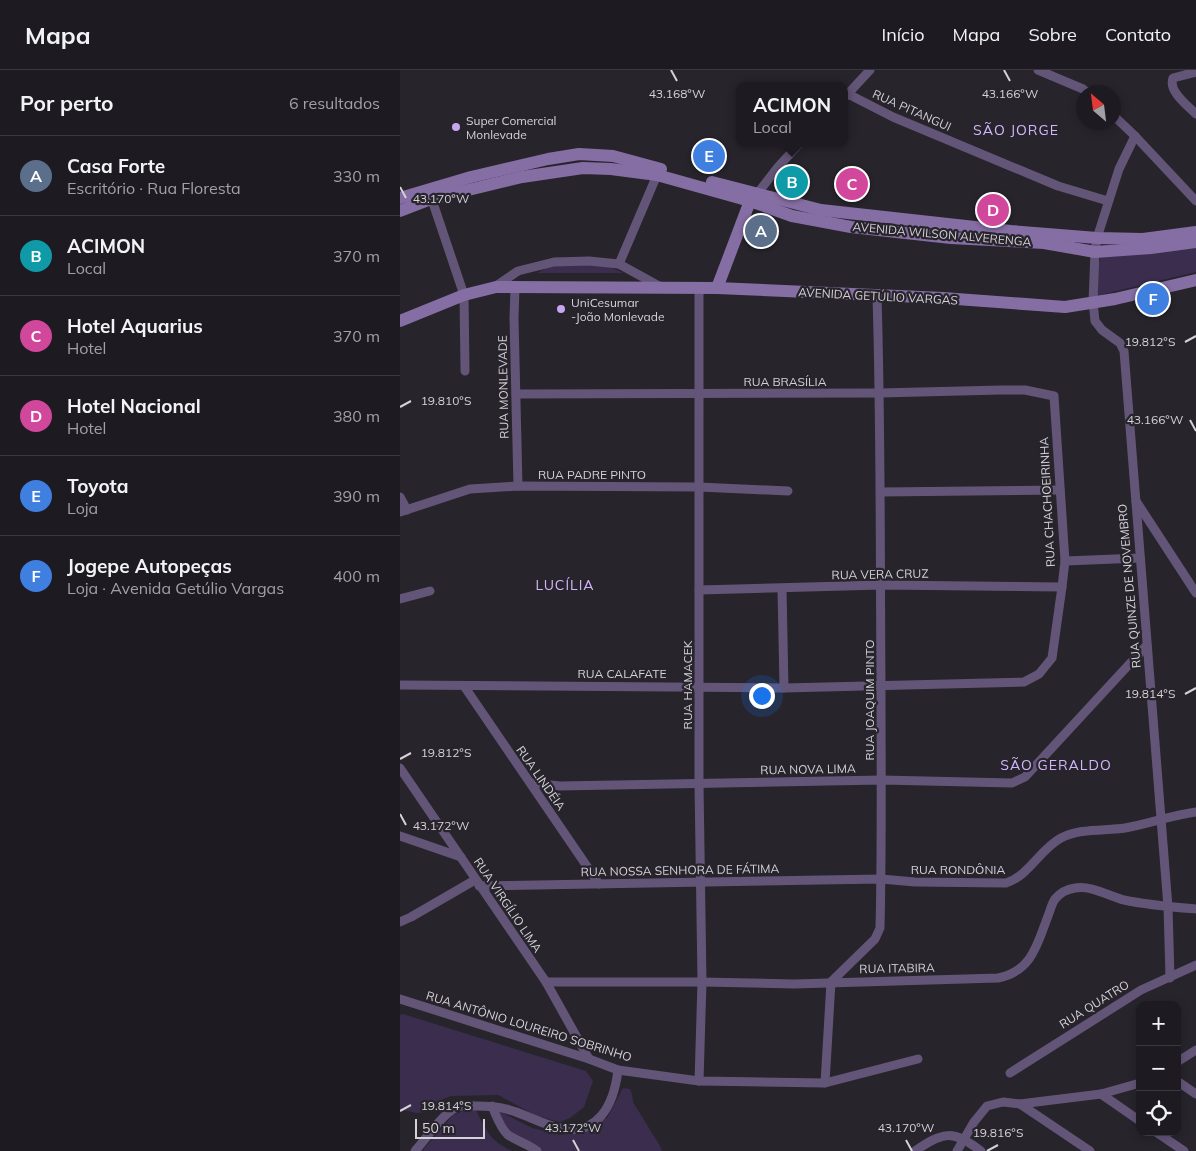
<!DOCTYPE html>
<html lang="pt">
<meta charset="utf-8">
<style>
body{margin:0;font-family:Mulish,sans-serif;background:#2a282e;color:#f1f3f6}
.controls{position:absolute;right:15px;bottom:15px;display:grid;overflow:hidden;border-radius:10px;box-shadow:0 2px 8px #0003}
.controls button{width:45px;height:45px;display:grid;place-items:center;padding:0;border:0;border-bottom:1px solid #3b393f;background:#1d1b21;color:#f1f3f6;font:25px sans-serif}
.compass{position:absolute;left:676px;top:15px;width:45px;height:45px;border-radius:50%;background:#1d1b21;box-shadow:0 2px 8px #0003;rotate:332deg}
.scale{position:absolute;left:15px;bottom:12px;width:70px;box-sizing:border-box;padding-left:5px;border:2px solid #d4d2d7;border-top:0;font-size:14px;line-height:18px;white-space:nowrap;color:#d4d2d7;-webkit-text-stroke:4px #27242c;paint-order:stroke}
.you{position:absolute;left:361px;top:625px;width:18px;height:18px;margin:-12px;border:4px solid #fff;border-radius:50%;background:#1a73e8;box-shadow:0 0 0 8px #1a73e833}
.badge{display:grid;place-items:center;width:32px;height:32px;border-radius:50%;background:#0f766e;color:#fff;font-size:16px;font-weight:700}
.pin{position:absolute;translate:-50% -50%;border:2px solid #fff;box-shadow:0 1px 5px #0006}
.popup{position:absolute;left:336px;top:12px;width:112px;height:65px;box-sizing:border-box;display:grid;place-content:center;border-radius:10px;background:#1d1b21;filter:drop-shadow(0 1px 4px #0005);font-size:16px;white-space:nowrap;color:#a0a1a5}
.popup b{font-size:19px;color:#f1f3f6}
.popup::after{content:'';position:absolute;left:50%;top:100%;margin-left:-10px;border:10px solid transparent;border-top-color:#1d1b21}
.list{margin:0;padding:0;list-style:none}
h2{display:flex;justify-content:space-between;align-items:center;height:65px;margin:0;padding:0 20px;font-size:21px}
h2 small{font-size:16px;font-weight:400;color:#a0a1a5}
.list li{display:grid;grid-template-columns:32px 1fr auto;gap:15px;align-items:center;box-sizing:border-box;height:80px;padding:0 20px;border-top:1px solid #3b393f}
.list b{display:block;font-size:19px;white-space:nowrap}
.list p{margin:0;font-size:16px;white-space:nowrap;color:#a0a1a5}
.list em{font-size:16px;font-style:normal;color:#a0a1a5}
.icon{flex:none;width:28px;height:28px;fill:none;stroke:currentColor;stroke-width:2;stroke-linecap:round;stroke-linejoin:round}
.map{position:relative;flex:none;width:796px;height:1081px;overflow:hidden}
header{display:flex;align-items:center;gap:30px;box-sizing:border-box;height:70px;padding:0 25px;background:#1d1b21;border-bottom:1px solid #3b393f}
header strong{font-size:24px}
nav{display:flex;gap:28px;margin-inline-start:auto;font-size:18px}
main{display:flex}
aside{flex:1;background:#1d1b21}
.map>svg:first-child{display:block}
.green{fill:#3b2d4e}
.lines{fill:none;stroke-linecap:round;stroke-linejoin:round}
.street{stroke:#635577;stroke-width:9}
.secondary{stroke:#856ea4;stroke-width:12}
.ticks{fill:none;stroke:#d4d2d7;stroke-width:2}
.poi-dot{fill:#c5a6f0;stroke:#27242c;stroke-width:2}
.labels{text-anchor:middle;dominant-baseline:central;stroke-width:4.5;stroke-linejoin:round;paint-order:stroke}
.street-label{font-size:12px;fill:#d4d2d7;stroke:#27242c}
.poi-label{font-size:12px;fill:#d4d2d7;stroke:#27242c;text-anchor:start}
.neighbourhood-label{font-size:14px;letter-spacing:1px;fill:#d2b6fb;stroke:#27242c}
.ticks-label{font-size:12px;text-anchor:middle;fill:#d4d2d7;stroke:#27242c;stroke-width:4.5;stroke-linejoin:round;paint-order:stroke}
</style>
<header>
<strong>Mapa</strong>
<nav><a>Início</a><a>Mapa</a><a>Sobre</a><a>Contato</a></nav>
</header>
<main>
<aside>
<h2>Por perto<small>6 resultados</small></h2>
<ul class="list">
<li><span class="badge" style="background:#5c6f8a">A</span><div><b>Casa Forte</b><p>Escritório · Rua Floresta</p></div><em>330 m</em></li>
<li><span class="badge" style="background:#0f9aa8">B</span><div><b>ACIMON</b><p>Local</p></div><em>370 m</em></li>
<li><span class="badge" style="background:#d1479c">C</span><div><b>Hotel Aquarius</b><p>Hotel</p></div><em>370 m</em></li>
<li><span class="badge" style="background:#d1479c">D</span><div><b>Hotel Nacional</b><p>Hotel</p></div><em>380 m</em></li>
<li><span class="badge" style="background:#3f7fe0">E</span><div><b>Toyota</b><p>Loja</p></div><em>390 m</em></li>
<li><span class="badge" style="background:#3f7fe0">F</span><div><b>Jogepe Autopeças</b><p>Loja · Avenida Getúlio Vargas</p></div><em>400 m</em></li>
</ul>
</aside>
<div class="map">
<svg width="796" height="1081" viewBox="0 0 796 1081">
<rect width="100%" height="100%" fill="#27242c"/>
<g class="green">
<polygon points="796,174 796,202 696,226 697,201 701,186"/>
<polygon points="205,195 224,203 137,203 150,196"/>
<polygon points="3,944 186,1001 193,1011 184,1037 170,1048 160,1052 137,1046 98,1025 51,1026 36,1032 25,1042 16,1043 0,1039 0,945"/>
<polygon points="223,1018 230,1019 232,1024 233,1032 260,1076 262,1081 142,1081 114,1065 104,1056 97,1040 132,1058 161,1065 200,1052 207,1048"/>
<path d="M76 1040C86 1060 90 1071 112 1081H22L53 1045 63 1041Z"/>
</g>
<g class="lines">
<g class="street">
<polyline points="638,0 683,19 687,22"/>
<path d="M796 2 773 8C768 21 787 35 796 44"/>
<polyline points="448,24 493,47 658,116 708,131"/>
<polyline points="445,27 470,0"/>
<polyline points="714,46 735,66 796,131"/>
<polyline points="735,66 719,99 697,168 695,182 693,232 695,251 702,260 720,273 724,281 768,837 770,908"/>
<polyline points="30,124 64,225 65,301"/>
<polyline points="357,124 378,97 400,73"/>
<polyline points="219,194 257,105"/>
<polyline points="96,216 118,201 154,192 189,191 219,194 259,216"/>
<polyline points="115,218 114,248 118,416"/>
<polyline points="481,422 660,420"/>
<polyline points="0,427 7,440"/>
<polyline points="736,431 796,523"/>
<polyline points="0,442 70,419 118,416 299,417 388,421"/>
<polyline points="665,491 740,488"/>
<polyline points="382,519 384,618"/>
<polyline points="299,520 481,515 662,517"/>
<polyline points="0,529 30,521"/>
<polyline points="0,615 384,618 624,612 639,604 652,588 662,517 665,491 654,326 625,320 601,320 480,323 116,324"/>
<polyline points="64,616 199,814"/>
<polyline points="0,698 146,912 189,989"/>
<polyline points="131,713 160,716 482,710 612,713 625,707 747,575"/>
<polyline points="0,766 61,787"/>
<path d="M79 816 481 809 515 812 606 813C630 805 640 779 661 768 680 758 705 761 725 758 749 754 772 745 796 742"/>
<polyline points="0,852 11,847 75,810"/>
<path d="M146 912H302L394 914 598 908C632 901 637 875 648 846 650 841 652 833 655 829 660 823 668 819 675 818 691 815 709 826 724 830 747 835 772 837 796 839"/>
<polyline points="0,929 189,989 218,1000 299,1011 425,1013 518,989"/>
<polyline points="777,992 796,980"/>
<polyline points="610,1003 741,920 796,895"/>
<polyline points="299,1011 302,912 299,714 299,218"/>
<polyline points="777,1011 796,1024"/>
<path d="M425 1013 431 912 475 869 480 858C482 777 481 697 481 616 480 486 481 356 477 226"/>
<polyline points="701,1024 740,1051"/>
<polyline points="620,1034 690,1081"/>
<path d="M92 1036C96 1045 100 1058 108 1065 117 1071 128 1074 137 1081"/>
<polyline points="756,1062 784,1081"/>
<path d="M15 1081C26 1069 43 1043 57 1037 63 1035 69 1036 76 1036 86 1036 96 1036 106 1039 123 1043 139 1053 156 1057 198 1069 214 1034 218 1000"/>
<path d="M515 1081C544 1061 553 1060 581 1081"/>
<polyline points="557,1081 574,1052 587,1036 603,1032 620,1034 701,1024 740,1013"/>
</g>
<g class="secondary">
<polyline points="312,112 421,140 611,161 697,168 743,169 796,162"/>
<polyline points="0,128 71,107 148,89 179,84 213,86 261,99"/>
<polyline points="0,141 31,129 122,107 183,98 211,99 257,105 350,131 392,146 451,157 551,168 644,173 695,182 751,178 796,172"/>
<polyline points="317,218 350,131 343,127"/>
<polyline points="0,251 64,225 96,217 317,218 543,228 665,237 715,229 796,210"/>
</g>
</g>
<path class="ticks" d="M271 0 277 11M604 0 610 11M0 117 6 128M785 272 796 266M0 337 11 331M790 350 796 361M785 624 796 618M0 689 11 683M0 744 6 755M0 1041 11 1035M173 1070 179 1081M506 1070 512 1081M587 1081 598 1075"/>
<g class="poi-dot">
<circle cx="56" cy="57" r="5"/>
<circle cx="161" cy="239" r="5"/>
</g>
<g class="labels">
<g class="street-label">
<text transform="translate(512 40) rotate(24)">RUA PITANGUI</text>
<text transform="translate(542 164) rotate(5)">AVENIDA WILSON ALVERENGA</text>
<text transform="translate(478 226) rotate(3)">AVENIDA GETÚLIO VARGAS</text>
<text x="385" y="311">RUA BRASÍLIA</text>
<text transform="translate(103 317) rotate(-91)">RUA MONLEVADE</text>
<text x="192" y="404">RUA PADRE PINTO</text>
<text transform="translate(647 432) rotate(-93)">RUA CHACHOEIRINHA</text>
<text transform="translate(480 504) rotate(-1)">RUA VERA CRUZ</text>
<text transform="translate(729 516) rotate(-95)">RUA QUINZE DE NOVEMBRO</text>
<text x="222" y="603">RUA CALAFATE</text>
<text transform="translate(287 615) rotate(-90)">RUA HAMACEK</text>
<text transform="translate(469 630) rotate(-90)">RUA JOAQUIM PINTO</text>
<text transform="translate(408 699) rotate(-1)">RUA NOVA LIMA</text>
<text transform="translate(141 708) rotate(55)">RUA LINDÉIA</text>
<text x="558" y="799">RUA RONDÔNIA</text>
<text transform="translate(280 800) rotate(-1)">RUA NOSSA SENHORA DE FÁTIMA</text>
<text transform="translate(108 835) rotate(56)">RUA VIRGÍLIO LIMA</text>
<text transform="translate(497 898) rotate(-1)">RUA ITABIRA</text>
<text transform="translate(694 934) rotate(-32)">RUA QUATRO</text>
<text transform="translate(129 956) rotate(17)">RUA ANTÔNIO LOUREIRO SOBRINHO</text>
</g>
<g class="poi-label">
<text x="66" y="50">Super Comercial<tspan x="66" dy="14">Monlevade</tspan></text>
<text x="171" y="232">UniCesumar<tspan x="171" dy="14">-João Monlevade</tspan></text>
</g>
<g class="neighbourhood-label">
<text x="616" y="60">SÃO JORGE</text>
<text x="165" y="515">LUCÍLIA</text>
<text x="656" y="695">SÃO GERALDO</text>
</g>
</g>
<g class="ticks-label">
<text x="277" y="28">43.168°W</text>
<text x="610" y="28">43.166°W</text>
<text x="41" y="133">43.170°W</text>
<text x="750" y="276">19.812°S</text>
<text x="46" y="335">19.810°S</text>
<text x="755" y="354">43.166°W</text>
<text x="750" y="628">19.814°S</text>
<text x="46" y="687">19.812°S</text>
<text x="41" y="760">43.172°W</text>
<text x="46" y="1040">19.814°S</text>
<text x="173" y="1062">43.172°W</text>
<text x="506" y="1062">43.170°W</text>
<text x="598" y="1067">19.816°S</text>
</g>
</svg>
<div class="controls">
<button>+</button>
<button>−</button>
<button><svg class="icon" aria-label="locate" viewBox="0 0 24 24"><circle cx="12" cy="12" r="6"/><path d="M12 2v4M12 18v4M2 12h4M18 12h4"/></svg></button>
</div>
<svg class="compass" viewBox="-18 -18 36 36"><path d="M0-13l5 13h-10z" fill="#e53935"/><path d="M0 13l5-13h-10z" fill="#a0a1a5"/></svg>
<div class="scale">50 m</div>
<div class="you"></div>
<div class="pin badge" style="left:361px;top:161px;background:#5c6f8a">A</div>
<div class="pin badge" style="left:392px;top:112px;background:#0f9aa8">B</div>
<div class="popup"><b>ACIMON</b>Local</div>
<div class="pin badge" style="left:452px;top:114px;background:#d1479c">C</div>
<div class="pin badge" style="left:593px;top:140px;background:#d1479c">D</div>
<div class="pin badge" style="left:309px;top:86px;background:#3f7fe0">E</div>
<div class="pin badge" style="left:753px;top:229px;background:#3f7fe0">F</div>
</div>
</main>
